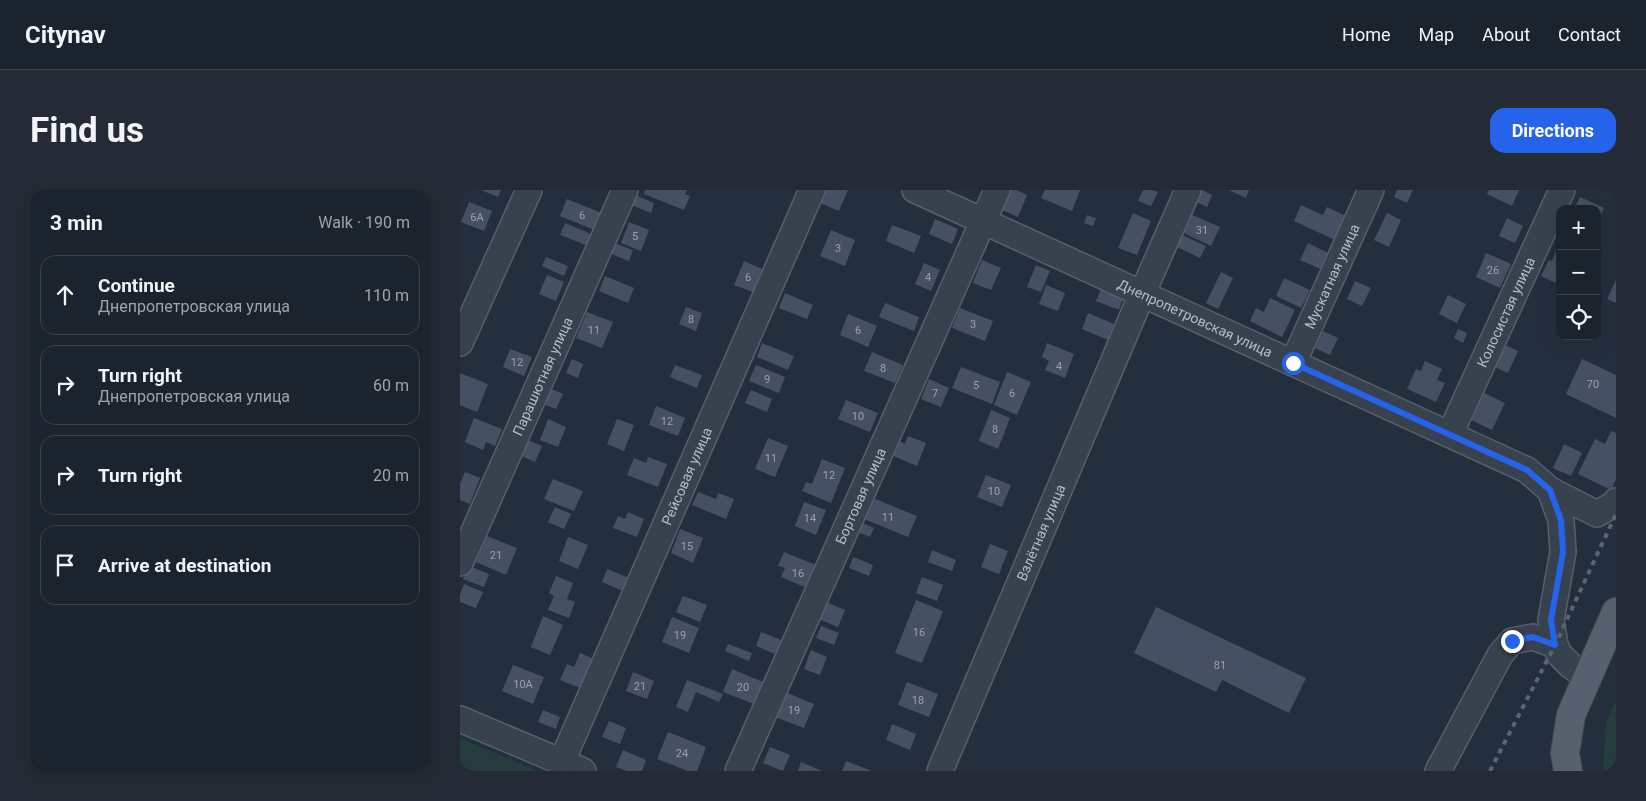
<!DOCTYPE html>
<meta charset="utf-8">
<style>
body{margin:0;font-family:Roboto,sans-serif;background:#242b36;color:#f1f3f6}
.controls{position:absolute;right:15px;top:15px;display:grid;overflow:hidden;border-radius:10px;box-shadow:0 5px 20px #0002}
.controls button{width:45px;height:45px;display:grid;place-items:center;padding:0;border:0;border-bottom:1px solid #39404a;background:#1b232e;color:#f1f3f6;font:25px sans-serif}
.stop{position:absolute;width:15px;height:15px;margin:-11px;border:4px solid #2563eb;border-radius:50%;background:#fff}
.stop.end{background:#2563eb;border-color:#fff;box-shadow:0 1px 5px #0008}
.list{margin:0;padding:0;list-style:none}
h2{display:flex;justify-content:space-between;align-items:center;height:65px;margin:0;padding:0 20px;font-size:21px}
h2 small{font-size:16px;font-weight:400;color:#a0a4aa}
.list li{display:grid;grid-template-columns:32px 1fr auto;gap:15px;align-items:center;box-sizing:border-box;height:80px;margin:0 10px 10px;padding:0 10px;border:1px solid #39404a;border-radius:15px}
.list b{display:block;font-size:19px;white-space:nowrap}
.list p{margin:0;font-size:16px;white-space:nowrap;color:#a0a4aa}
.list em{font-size:16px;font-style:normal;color:#a0a4aa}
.icon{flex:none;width:28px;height:28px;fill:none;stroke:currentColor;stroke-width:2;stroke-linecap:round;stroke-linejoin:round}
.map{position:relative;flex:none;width:1156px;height:581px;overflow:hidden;border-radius:15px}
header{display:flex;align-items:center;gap:30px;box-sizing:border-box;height:70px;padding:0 25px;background:#1b232e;border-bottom:1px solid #39404a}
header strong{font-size:24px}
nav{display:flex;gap:28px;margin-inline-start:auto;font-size:18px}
.intro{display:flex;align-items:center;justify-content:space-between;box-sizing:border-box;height:120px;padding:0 30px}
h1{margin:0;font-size:35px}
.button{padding:12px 22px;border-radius:15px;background:#2563eb;color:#fff;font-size:18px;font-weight:700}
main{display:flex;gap:30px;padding:0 30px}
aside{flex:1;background:#1b232e;border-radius:15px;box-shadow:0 5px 20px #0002}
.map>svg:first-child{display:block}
.green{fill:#263c3f}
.building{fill:#455162}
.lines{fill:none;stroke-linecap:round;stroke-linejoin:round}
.minor-casing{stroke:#565f6c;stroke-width:28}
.major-casing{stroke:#414a57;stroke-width:30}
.minor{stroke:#38414e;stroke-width:25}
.major{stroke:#56606e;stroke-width:28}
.rail{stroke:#5a6575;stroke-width:4;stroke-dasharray:5 5;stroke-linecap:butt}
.route{stroke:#2563eb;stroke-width:6}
.labels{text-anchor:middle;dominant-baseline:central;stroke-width:4.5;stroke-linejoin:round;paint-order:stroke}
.number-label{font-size:11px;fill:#98a1af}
.street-label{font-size:14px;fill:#b4bcc9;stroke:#1d2633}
</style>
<header>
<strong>Citynav</strong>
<nav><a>Home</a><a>Map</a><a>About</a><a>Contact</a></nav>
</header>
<div class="intro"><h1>Find us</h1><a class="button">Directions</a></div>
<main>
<aside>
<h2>3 min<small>Walk · 190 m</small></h2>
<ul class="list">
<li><svg class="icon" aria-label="ahead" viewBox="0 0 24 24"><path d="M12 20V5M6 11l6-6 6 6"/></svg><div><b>Continue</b><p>Днепропетровская улица</p></div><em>110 m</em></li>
<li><svg class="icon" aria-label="right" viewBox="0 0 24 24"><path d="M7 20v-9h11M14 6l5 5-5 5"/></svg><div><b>Turn right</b><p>Днепропетровская улица</p></div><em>60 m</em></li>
<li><svg class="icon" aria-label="right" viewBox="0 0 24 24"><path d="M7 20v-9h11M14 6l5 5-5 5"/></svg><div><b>Turn right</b></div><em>20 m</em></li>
<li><svg class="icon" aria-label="arrive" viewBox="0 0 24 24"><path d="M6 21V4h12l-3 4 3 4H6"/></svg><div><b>Arrive at destination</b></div></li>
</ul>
</aside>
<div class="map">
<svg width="1156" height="581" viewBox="0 0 1156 581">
<rect width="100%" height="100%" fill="#242f3e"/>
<g class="green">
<polygon points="1156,511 1156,581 1143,581 1146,533"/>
<polygon points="0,548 78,581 0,581"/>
</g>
<g class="building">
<polygon points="21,0 41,0 38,7"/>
<polygon points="185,0 227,0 225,4 230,6 224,20 184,4"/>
<polygon points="360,0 388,0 379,21 355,11"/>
<polygon points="537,0 556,0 567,5 558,27 530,15"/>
<polygon points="585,0 620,0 612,21 581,8"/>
<polygon points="683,0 692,0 698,2 691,16 678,11"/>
<polygon points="730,0 742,0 752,5 747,17 726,7"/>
<polygon points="769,0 789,0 786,8"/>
<polygon points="937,0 953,0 947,13 934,7"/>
<polygon points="1029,0 1059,0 1052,16 1027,4"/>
<polygon points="175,5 194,13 191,23 171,15"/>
<polygon points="1120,7 1144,18 1137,33 1137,19 1114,19"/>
<polygon points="107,9 144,24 137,41 100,26"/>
<polygon points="9,12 32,21 24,41 1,32"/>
<polygon points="841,15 863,25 867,17 886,26 875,50 834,31"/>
<polygon points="673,23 691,31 677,65 658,58"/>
<polygon points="927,23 941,30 929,57 914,50"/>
<polygon points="627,25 636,28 633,36 624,33"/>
<polygon points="732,25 760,37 751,56 724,43"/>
<polygon points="1047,28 1063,36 1055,53 1039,46"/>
<polygon points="475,29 498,39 492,54 469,44"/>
<polygon points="169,32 189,40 181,61 161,53"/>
<polygon points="105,33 131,44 126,55 100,45"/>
<polygon points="432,35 461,46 454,63 426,51"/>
<polygon points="371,40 395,50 385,76 360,66"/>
<polygon points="722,45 746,56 740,68 717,57"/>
<polygon points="154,53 173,60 169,71 149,63"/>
<polygon points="848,53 868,63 860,79 840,70"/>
<polygon points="1096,61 1100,63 1100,95 1081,86 1089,70 1092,71"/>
<polygon points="1026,63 1051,74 1040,98 1016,87"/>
<polygon points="86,67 108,76 104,86 82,76"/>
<polygon points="522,70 541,78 531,100 513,93"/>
<polygon points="284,71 302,79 293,102 274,95"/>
<polygon points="464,73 480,80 471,101 455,94"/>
<polygon points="576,75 590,81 581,102 567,97"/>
<polygon points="761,82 773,88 758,119 746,113"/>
<polygon points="87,85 104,92 96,111 79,104"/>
<polygon points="145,86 174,98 168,113 139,101"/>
<polygon points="824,88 850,100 841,118 816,106"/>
<polygon points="1156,90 1156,113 1147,109"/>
<polygon points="895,91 911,98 902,116 887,109"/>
<polygon points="586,95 605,103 598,121 579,114"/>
<polygon points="642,96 664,105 659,120 636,111"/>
<polygon points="325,103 353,115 347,129 319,118"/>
<polygon points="988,105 1006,114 997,133 979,124"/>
<polygon points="810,108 835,120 822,147 790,131 796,118 804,122"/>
<polygon points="425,113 459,127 454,141 419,127"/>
<polygon points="226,117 242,123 236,141 219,134"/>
<polygon points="500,118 533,131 525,151 492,138"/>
<polygon points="127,122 153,132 142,158 116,148"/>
<polygon points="628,123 654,134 648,150 622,139"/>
<polygon points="388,124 417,136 408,157 380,145"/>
<polygon points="998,139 1007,143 1003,153 994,148"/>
<polygon points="863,141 878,148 870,165 855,158"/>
<polygon points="1034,150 1058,161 1048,183 1024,172"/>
<polygon points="302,153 334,166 328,180 297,167"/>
<polygon points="587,153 614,164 605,188 585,180 589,171 582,167"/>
<polygon points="50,159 72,167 64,186 43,177"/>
<polygon points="412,162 443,175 435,193 404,181"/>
<polygon points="112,169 123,174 118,188 106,183"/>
<polygon points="1122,169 1156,185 1156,228 1106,204"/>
<polygon points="965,171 982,179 977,190 985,193 976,212 947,199 956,179 961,181"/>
<polygon points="215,175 242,185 237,198 210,187"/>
<polygon points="296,175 325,187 319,203 289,191"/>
<polygon points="501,177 540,192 532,214 492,198"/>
<polygon points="547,182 571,192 557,225 534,215"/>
<polygon points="0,183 28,194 17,222 0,215"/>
<polygon points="469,189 489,198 481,217 461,209"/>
<polygon points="85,196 103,204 96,219 78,212"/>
<polygon points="291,200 312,209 307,222 285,213"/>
<polygon points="1020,201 1045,213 1032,240 1007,228"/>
<polygon points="386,210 418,223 410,242 378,229"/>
<polygon points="196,216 225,228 218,246 189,235"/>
<polygon points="531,220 550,228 538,259 519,251"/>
<polygon points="14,228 42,239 35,256 26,252 23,260 5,252"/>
<polygon points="88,229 106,237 98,257 80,250"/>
<polygon points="157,229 174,235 164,261 147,254"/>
<polygon points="1151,241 1156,243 1156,289 1151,300 1118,284 1135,249 1145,254"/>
<polygon points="448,246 466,253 457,276 433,266 439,251 445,254"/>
<polygon points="63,248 82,256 75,272 57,264"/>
<polygon points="308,248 328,256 315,287 295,279"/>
<polygon points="1104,254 1122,263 1111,286 1093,278"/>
<polygon points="188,267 207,274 198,297 167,285 174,268 186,273"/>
<polygon points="362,269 385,278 371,313 342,301 346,292 352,294"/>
<polygon points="5,282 20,288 10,314 0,310 0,294"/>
<polygon points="526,285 551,295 542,317 517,307"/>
<polygon points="93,289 123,301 114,321 84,309"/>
<polygon points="238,302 256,309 258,303 274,309 266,329 232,315"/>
<polygon points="408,306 457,326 448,347 399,327"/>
<polygon points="344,312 366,320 356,345 335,336"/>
<polygon points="95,317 111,324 104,339 88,332"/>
<polygon points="168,322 184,329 177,347 153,338 158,326 165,329"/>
<polygon points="398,331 414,338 410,347 395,341"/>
<polygon points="220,339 243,348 233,373 211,363"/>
<polygon points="27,346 57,358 46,385 16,372"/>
<polygon points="108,347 128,355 118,379 99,371"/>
<polygon points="530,354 548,361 539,384 521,377"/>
<polygon points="472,360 496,370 492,381 468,372"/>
<polygon points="324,362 356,375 347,398 321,387 325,378 318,376"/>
<polygon points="393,367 413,375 409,386 389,378"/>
<polygon points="9,376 29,384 24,397 3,389"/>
<polygon points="147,379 169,388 163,401 142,392"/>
<polygon points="96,386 113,393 107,409 115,412 109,428 88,420 94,406 89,403"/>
<polygon points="462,387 483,395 477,411 456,403"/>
<polygon points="4,394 23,402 16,418 0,412 0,405"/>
<polygon points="223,406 247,415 240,432 216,422"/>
<polygon points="456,410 483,421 462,473 435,463"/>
<polygon points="363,411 385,420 378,437 356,428"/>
<polygon points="696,417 846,488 829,523 762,490 756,502 674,463"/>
<polygon points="83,426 103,435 90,465 71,457"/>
<polygon points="212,427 239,438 229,463 202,452"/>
<polygon points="361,436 379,443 374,455 356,448"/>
<polygon points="301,442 321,450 315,464 296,456"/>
<polygon points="268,454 292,463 289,471 265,461"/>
<polygon points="351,460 367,467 360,485 344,479"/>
<polygon points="120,463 137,470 125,500 100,490 107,474 114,477"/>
<polygon points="53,475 84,487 73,514 42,501"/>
<polygon points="272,479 303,492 294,514 263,502"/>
<polygon points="173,482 194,491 187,509 166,501"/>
<polygon points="227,490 263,504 259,512 236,502 228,522 216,517"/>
<polygon points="447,492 478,504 469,527 438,515"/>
<polygon points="325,502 354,514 344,538 315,527"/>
<polygon points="83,520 100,527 96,539 78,532"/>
<polygon points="149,531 166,538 160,554 142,547"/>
<polygon points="432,534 456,544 450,560 426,550"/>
<polygon points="208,542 246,557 237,581 228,581 197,569"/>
<polygon points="310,557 330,565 323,581 303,573"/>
<polygon points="163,560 186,570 182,581 167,581 156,577"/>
<polygon points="386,571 412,581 382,581"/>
<polygon points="341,572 362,581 338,581"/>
</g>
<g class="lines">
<defs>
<g id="minor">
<path id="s1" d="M455 0 1067 280 1090 300 1101 330 1103 362 1091 430 1095 455 1099 464 1110 475 1127 488"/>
<polyline points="0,153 69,0"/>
<path id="s2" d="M833 173 911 0"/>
<path id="s3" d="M990 244 1102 0"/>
<polyline points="1090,300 1137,324 1154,314 1156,311"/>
<path id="s4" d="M0 373 165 0"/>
<polyline points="0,529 123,581"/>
<path id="s5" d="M102 571 352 0"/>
<path id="s6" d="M278 581 537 0"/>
<path id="s7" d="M480 581 682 104 728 0"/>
<polyline points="978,581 1040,465 1052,451 1073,447 1095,455"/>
</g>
<polyline id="major" points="1108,581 1105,563 1111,525 1156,422"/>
</defs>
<use href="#minor" class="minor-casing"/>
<use href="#major" class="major-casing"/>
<use href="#minor" class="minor"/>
<use href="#major" class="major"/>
<polyline class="rail" points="1030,581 1095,455 1156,324"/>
</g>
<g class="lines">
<polyline class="route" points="833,173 1067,280 1090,300 1101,330 1103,362 1091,430 1095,455 1073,447 1052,451"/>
</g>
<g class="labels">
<g class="number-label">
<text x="122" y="25">6</text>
<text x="17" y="27">6А</text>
<text x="742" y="40">31</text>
<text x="175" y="46">5</text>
<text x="378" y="58">3</text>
<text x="1033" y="80">26</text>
<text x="288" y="87">6</text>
<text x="468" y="87">4</text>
<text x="231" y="129">8</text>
<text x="513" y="134">3</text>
<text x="134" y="140">11</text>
<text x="398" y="140">6</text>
<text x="57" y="172">12</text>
<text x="599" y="176">4</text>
<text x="423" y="178">8</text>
<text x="307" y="189">9</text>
<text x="1133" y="194">70</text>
<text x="516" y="195">5</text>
<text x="475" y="203">7</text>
<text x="552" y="203">6</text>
<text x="398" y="226">10</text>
<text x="207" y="231">12</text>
<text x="535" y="239">8</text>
<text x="311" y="268">11</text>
<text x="369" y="285">12</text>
<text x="534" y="301">10</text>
<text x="428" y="327">11</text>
<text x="350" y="328">14</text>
<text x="227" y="356">15</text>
<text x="36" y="365">21</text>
<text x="338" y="383">16</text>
<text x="459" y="442">16</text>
<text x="220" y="445">19</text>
<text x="760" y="475">81</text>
<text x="63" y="494">10А</text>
<text x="180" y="496">21</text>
<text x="283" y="497">20</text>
<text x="458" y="510">18</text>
<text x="334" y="520">19</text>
<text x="222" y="563">24</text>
</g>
<g class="street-label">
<text stroke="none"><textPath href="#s2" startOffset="95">Мускатная улица</textPath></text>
<text stroke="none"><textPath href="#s3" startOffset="134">Колосистая улица</textPath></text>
<text stroke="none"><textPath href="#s1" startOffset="308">Днепропетровская улица</textPath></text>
<text stroke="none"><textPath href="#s4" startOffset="204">Парашютная улица</textPath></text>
<text stroke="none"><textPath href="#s5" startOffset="311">Рейсовая улица</textPath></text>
<text stroke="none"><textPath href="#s6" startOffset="301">Бортовая улица</textPath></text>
<text stroke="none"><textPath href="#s7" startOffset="259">Взлётная улица</textPath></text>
</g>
</g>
</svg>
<div class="controls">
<button>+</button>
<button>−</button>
<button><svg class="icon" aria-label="locate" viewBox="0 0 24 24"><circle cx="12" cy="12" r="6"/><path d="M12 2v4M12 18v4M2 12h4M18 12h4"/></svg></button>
</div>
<div class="stop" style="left:833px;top:173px"></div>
<div class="stop end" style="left:1052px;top:451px"></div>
</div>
</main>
